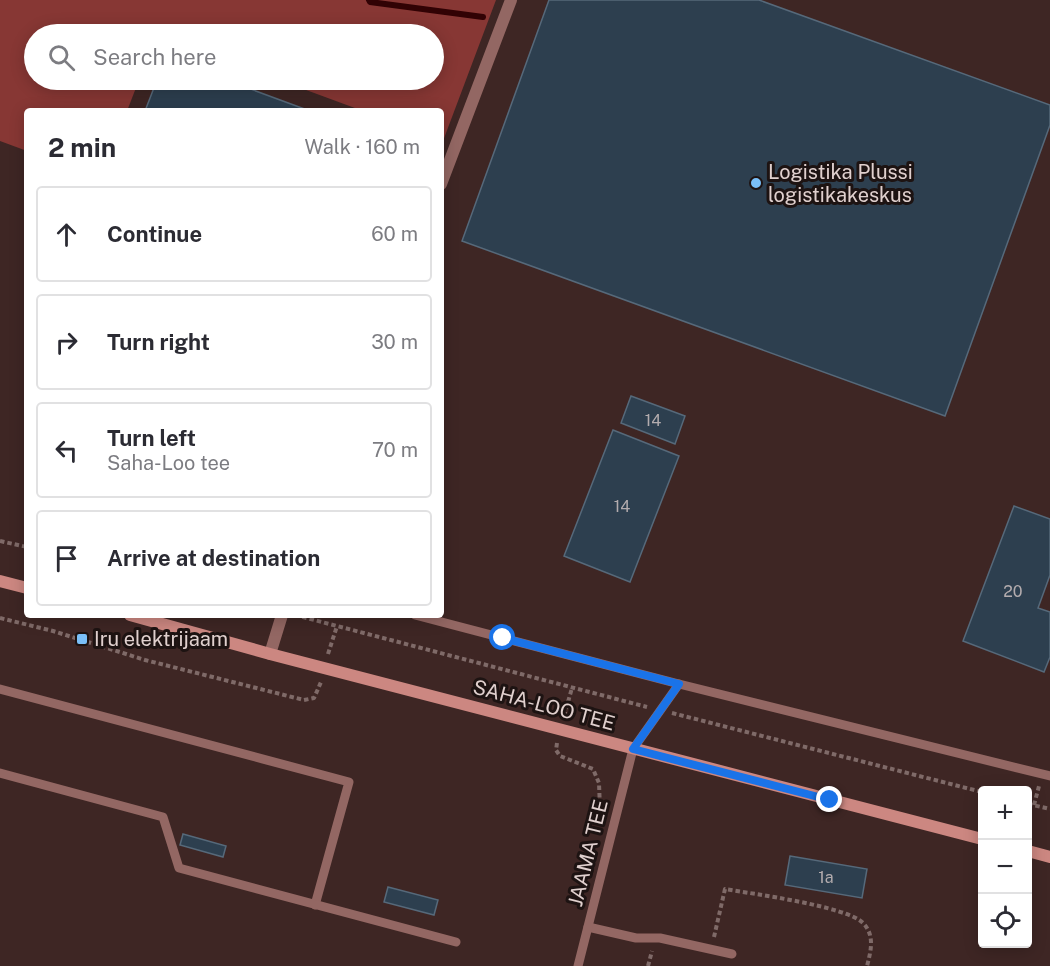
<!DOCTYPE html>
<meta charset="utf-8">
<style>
body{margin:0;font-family:"Public Sans",sans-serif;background:#f7f7f7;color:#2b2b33}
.controls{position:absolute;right:18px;bottom:18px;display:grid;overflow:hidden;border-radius:6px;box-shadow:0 3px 15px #0003}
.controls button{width:54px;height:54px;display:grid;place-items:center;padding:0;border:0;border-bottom:2px solid #e1e1e2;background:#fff;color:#2b2b33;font:30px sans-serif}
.stop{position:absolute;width:18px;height:18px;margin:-14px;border:4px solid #1a73e8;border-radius:50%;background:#fff}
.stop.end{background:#1a73e8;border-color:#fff;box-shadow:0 2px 6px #0008}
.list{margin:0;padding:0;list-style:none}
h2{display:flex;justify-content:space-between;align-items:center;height:78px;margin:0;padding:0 24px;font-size:26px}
h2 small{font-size:20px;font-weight:400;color:#7c7c81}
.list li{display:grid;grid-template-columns:39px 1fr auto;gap:18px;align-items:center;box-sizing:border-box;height:96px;margin:0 12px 12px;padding:0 12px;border:2px solid #e1e1e2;border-radius:6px}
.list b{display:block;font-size:22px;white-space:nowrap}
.list p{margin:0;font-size:20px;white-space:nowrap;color:#7c7c81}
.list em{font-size:20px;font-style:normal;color:#7c7c81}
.icon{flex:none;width:33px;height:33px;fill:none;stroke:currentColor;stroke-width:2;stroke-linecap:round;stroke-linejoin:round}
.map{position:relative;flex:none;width:1050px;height:966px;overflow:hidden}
.search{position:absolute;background:#fff;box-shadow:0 3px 15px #0003;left:24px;top:24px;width:420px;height:66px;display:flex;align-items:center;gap:15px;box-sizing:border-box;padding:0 21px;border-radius:33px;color:#7c7c81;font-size:22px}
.panel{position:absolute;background:#fff;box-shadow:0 3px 15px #0003;left:24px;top:108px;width:420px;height:510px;border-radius:6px}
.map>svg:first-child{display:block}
.green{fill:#873734}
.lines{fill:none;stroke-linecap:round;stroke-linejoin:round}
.stream{stroke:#310204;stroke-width:6}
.building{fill:#2d3f4f;stroke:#56697a;stroke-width:1.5}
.path{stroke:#7f6a68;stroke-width:4;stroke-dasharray:4.5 3;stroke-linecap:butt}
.service{stroke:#936763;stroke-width:9}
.minor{stroke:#936763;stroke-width:12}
.secondary{stroke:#cc8781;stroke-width:12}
.route{stroke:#1a73e8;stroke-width:8}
.poi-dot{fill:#7abff8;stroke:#1d1312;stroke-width:2}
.labels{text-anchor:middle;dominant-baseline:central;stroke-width:6;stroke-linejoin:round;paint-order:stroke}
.number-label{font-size:16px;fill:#b3acae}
.poi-label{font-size:20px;fill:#e0d0ce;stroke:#1d1312;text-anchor:start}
.street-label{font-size:20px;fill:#e0d0ce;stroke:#1d1312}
</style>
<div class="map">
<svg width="1050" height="966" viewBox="0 0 1050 966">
<rect width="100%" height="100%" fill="#3e2624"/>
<polygon class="green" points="0,0 496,0 443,141 441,141 441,111 363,111 279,80 434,80 434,34 34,34 34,80 139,80 127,111 27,111 27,151 0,141"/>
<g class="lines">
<polyline class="stream" points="369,0 370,2 483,17"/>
</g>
<g class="building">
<polygon points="549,0 759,0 1050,105 1050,125 945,416 462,241"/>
<polygon points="157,80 226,80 310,111 145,111"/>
<polygon points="631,396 685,416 675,444 621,423"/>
<polygon points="613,430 679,456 630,582 564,556"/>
<polygon points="1014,506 1050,519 1050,575 1038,608 1050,612 1050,657 1044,672 963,641"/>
<polygon points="183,834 226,846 223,857 180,845"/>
<polygon points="790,856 867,869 862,898 785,885"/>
<polygon points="388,887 438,900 434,915 384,902"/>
</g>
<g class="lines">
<g class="path">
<polyline points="0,541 27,547"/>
<polyline points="295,615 647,707"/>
<polyline points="0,618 53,631 145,660 304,700 314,698 321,682"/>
<polyline points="328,654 337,626"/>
<polyline points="672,713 982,792"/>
<polyline points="564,716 572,688"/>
<polyline points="557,743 556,750 560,756 593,769 599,783 600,809 604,811"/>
<polyline points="1028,804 1050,809"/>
<polyline points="1034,805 1039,786"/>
<path d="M714 937 725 889C753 894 846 906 863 923 875 935 871 951 867 966"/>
<polyline points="648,966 652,951"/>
</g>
<g class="service">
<polyline points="415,615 679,684 1050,776"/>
<polyline points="0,689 349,782 315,905"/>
<polyline points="0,773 163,817 179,868 456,942"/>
<polyline points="588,927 636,938 660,938 732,954"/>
<polyline points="578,966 633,749 679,684"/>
</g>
<g class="minor">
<polyline points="441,184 511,0"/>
<polyline points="270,654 282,615"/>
</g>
<g class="secondary">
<polyline points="0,581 27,588"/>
<polyline points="130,615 270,654 982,839"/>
<polyline points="1028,851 1050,857"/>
</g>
</g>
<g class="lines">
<polyline class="route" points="503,638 679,684 633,749 830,800"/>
</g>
<g class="poi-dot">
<circle cx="756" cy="183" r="6"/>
<rect x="76" y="633" width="12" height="12" rx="3"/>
</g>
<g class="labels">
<g class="number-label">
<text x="653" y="420">14</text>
<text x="622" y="506">14</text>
<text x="1013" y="591">20</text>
<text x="826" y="877">1a</text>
</g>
<g class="poi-label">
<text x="768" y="172">Logistika Plussi<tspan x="768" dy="23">logistikakeskus</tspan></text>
<text x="94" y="639">Iru elektrijaam</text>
</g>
<g class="street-label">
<text transform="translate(544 705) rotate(15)">SAHA-LOO TEE</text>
<text transform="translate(588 853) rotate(-76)">JAAMA TEE</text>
</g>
</g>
</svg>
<div class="controls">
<button>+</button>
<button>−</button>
<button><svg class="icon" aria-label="locate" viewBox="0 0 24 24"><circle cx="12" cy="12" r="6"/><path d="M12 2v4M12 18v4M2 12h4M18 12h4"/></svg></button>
</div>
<div class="stop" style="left:503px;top:638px"></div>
<div class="stop end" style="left:830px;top:800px"></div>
<div class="search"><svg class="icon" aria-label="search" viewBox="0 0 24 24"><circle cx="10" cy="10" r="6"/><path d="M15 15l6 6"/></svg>Search here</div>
<section class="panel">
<h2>2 min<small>Walk · 160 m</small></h2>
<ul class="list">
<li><svg class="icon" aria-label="ahead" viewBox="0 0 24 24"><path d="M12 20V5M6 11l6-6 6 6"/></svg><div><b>Continue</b></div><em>60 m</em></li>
<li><svg class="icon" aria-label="right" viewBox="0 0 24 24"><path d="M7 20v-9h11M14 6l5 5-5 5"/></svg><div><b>Turn right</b></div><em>30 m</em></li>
<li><svg class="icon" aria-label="left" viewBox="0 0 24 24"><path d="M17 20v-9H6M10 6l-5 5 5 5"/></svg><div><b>Turn left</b><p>Saha-Loo tee</p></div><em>70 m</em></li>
<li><svg class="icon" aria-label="arrive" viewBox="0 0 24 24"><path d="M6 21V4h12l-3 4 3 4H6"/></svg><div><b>Arrive at destination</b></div></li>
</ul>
</section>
</div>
